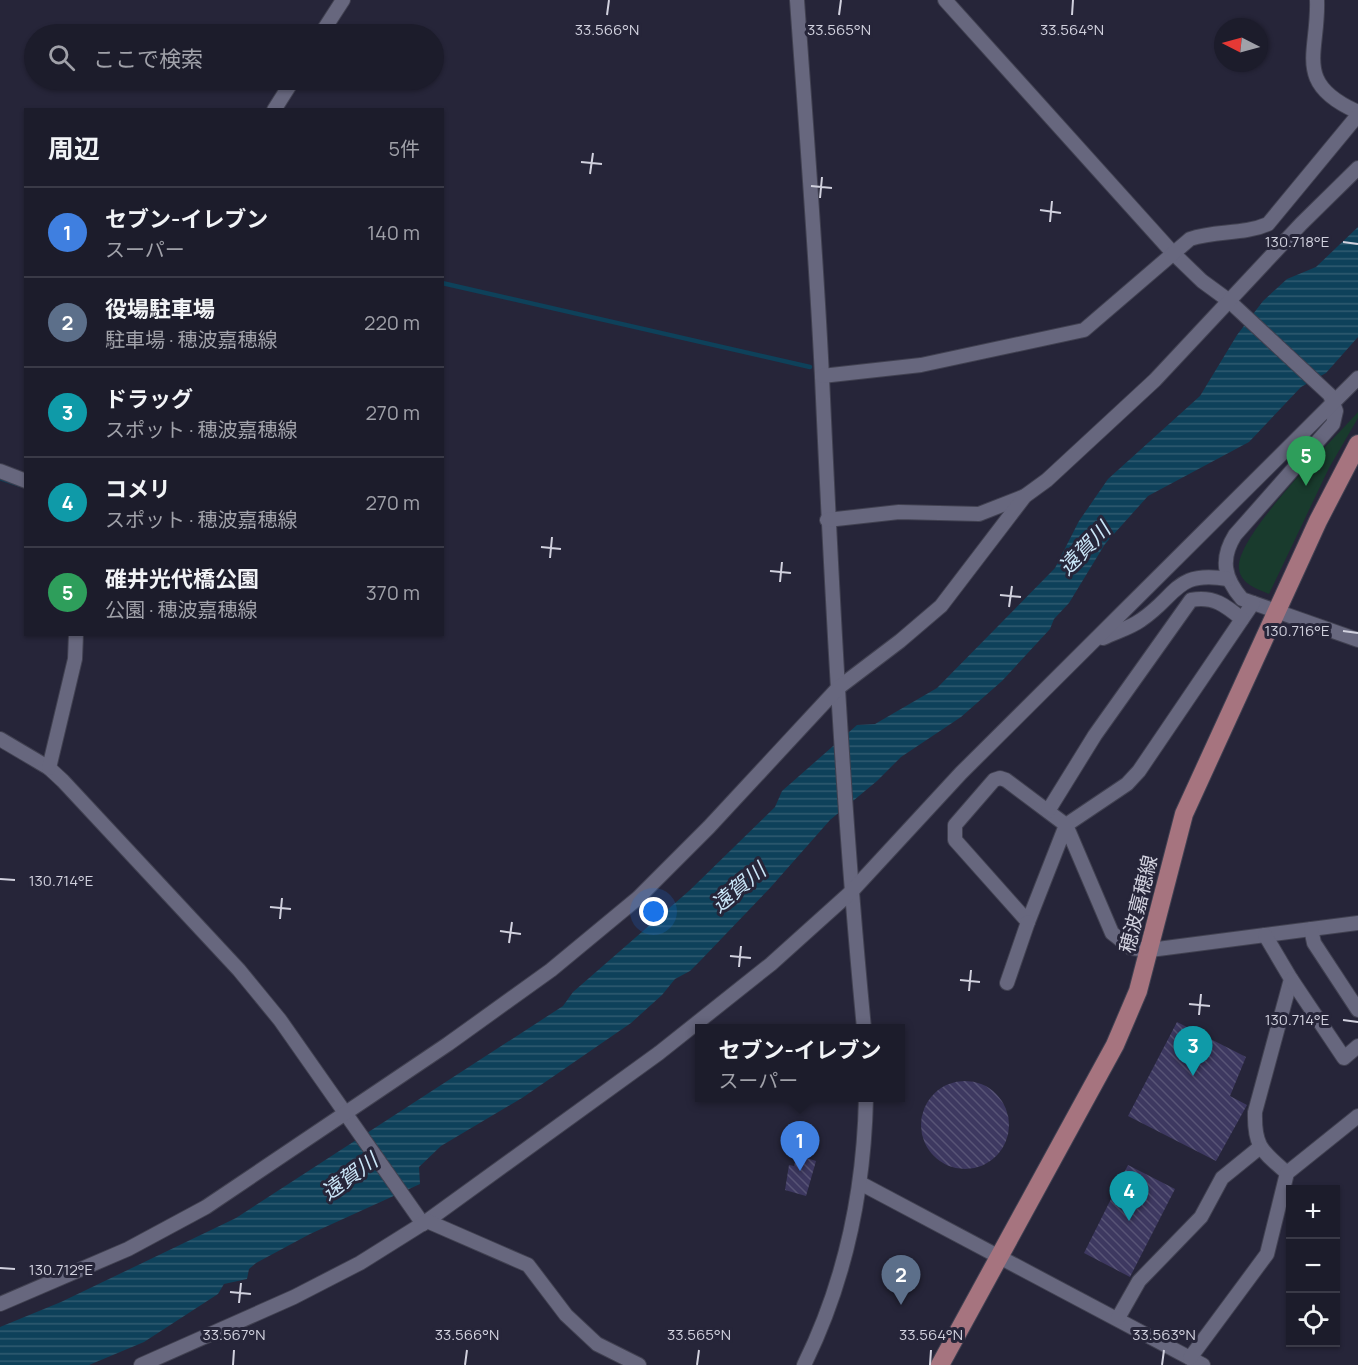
<!DOCTYPE html>
<html lang="ja">
<meta charset="utf-8">
<style>
body{margin:0;font-family:Manrope,"Noto Sans JP",sans-serif;background:#292937;color:#f1f3f6}
.controls{position:absolute;right:18px;bottom:18px;display:grid;overflow:hidden;border-radius:0px;box-shadow:0 2px 4px #0004}
.controls button{width:54px;height:54px;display:grid;place-items:center;padding:0;border:0;border-bottom:2px solid #3a3a47;background:#1c1c2b;color:#f1f3f6;font:30px sans-serif}
.compass{position:absolute;left:1214px;top:18px;width:54px;height:54px;border-radius:50%;background:#1c1c2b;box-shadow:0 2px 4px #0004;rotate:276deg}
.you{position:absolute;left:654px;top:912px;width:21px;height:21px;margin:-15px;border:4px solid #fff;border-radius:50%;background:#1a73e8;box-shadow:0 0 0 9px #1a73e833}
.badge{display:grid;place-items:center;width:39px;height:39px;border-radius:50%;background:#2563eb;color:#fff;font-size:20px;font-weight:700}
.pin{position:absolute;translate:-50% -50px;filter:drop-shadow(0 2px 3px #0008)}
.pin::after{content:'';position:absolute;top:32px;width:21px;height:18px;background:inherit;clip-path:polygon(0 0,100% 0,50% 100%)}
.popup{position:absolute;left:695px;top:1024px;width:210px;height:78px;box-sizing:border-box;display:grid;place-content:center;border-radius:0px;background:#1c1c2b;filter:drop-shadow(0 2px 4px #0005);font-size:20px;white-space:nowrap;color:#a0a1a9}
.popup b{font-size:22px;color:#f1f3f6}
.popup::after{content:'';position:absolute;left:50%;top:100%;margin-left:-12px;border:12px solid transparent;border-top-color:#1c1c2b}
.list{margin:0;padding:0;list-style:none}
h2{display:flex;justify-content:space-between;align-items:center;height:78px;margin:0;padding:0 24px;font-size:26px}
h2 small{font-size:20px;font-weight:400;color:#a0a1a9}
.list li{display:grid;grid-template-columns:39px 1fr auto;gap:18px;align-items:center;box-sizing:border-box;height:90px;padding:0 24px;border-top:2px solid #3a3a47}
.list b{display:block;font-size:22px;white-space:nowrap}
.list p{margin:0;font-size:20px;white-space:nowrap;color:#a0a1a9}
.list em{font-size:20px;font-style:normal;color:#a0a1a9}
.icon{flex:none;width:33px;height:33px;fill:none;stroke:currentColor;stroke-width:2;stroke-linecap:round;stroke-linejoin:round}
.map{position:relative;flex:none;width:1358px;height:1365px;overflow:hidden}
.search{position:absolute;background:#1c1c2b;box-shadow:0 2px 4px #0004;left:24px;top:24px;width:420px;height:66px;display:flex;align-items:center;gap:15px;box-sizing:border-box;padding:0 21px;border-radius:33px;color:#a0a1a9;font-size:22px}
.panel{position:absolute;background:#1c1c2b;box-shadow:0 2px 4px #0004;left:24px;top:108px;width:420px;height:528px;border-radius:0px}
.map>svg:first-child{display:block}
.green{fill:#193b2d}
.water{fill:url(#water-rules)}
.lines{fill:none;stroke-linecap:round;stroke-linejoin:round}
.stream{stroke:#0e415a;stroke-width:4.5}
.building{fill:url(#building-back-hatch)}
.minor-casing{stroke:#414151;stroke-width:16}
.major-casing{stroke:#414151;stroke-width:20}
.minor{stroke:#67677e;stroke-width:14}
.major{stroke:#a6747f;stroke-width:18}
.ticks{fill:none;stroke:#d1d1de;stroke-width:2}
.labels{text-anchor:middle;dominant-baseline:central;stroke-width:6;stroke-linejoin:round;paint-order:stroke}
.street-label{font-size:20px;fill:#d1d1de;stroke:#262539}
.water-label{font-size:21px;font-style:italic;fill:#cae6f8;stroke:#262539}
.ticks-label{font-size:15px;text-anchor:middle;fill:#d1d1de;stroke:#262539;stroke-width:6;stroke-linejoin:round;paint-order:stroke}
</style>
<div class="map">
<svg width="1358" height="1365" viewBox="0 0 1358 1365">
<defs>
<pattern id="water-rules" width="6" height="5" patternUnits="userSpaceOnUse" patternTransform="scale(1.5)"><rect width="6" height="5" fill="#0e415a"/><path d="M0 2.5h6" fill="none" stroke="#305b71"/></pattern>
<pattern id="building-back-hatch" width="6" height="6" patternUnits="userSpaceOnUse" patternTransform="scale(1.5)"><rect width="6" height="6" fill="#3d3860"/><path d="M-1 5l2 2M0 0l6 6M5-1l2 2" fill="none" stroke="#585476"/></pattern>
</defs>
<rect width="100%" height="100%" fill="#262539"/>
<path class="green" d="M1358 412V418L1329 468 1269 594C1257 589 1241 584 1239 569 1234 537 1334 439 1358 412Z"/>
<polygon class="water" points="1358,227 1358,337 1326,373 1301,387 1249,442 1148,496 1105,544 1069,603 1054,619 1050,629 1002,681 961,717 901,757 877,781 830,820 770,888 700,961 690,971 675,979 662,995 631,1023 522,1098 441,1146 419,1167 420,1184 310,1234 256,1263 249,1269 247,1279 224,1284 218,1294 144,1342 89,1365 0,1365 0,1327 61,1302 236,1218 563,1006 573,992 690,890 775,807 782,791 857,725 875,724 937,688 1055,568 1079,521 1108,479 1200,396 1237,335 1263,301 1287,279 1316,267"/>
<g class="lines">
<g class="stream">
<polyline points="442,283 810,367"/>
<polyline points="0,478 20,485"/>
</g>
</g>
<g class="building">
<polygon points="1177,1022 1246,1057 1230,1096 1247,1105 1216,1161 1128,1116"/>
<circle cx="965" cy="1125" r="44"/>
<polygon points="797,1155 816,1161 806,1196 785,1190 789,1165 794,1166"/>
<polygon points="1128,1165 1175,1189 1130,1277 1084,1253"/>
</g>
<g class="lines">
<defs>
<g id="minor">
<path d="M797 0C806 126 816 252 822 377 832 595 843 812 864 1028"/>
<path d="M945 0 1172 252 1202 281 1228 300 1330 395 1336 411 1333 424 1235 535C1220 559 1224 578 1242 599L1358 640"/>
<path d="M1317 0C1319 53 1292 83 1358 112"/>
<polyline points="321,34 343,0"/>
<polyline points="274,110 293,80"/>
<path d="M822 376 921 365 1084 330 1190 239C1216 230 1243 235 1268 224L1358 115"/>
<polyline points="0,471 26,481"/>
<polyline points="827,520 899,512 979,514 1025,496"/>
<polyline points="1253,603 1139,771 1127,784 1066,825 1028,922 955,840 955,825 994,780 1000,778 1006,780 1066,825 1112,933 1131,948 1150,950 1358,923"/>
<path d="M1103 638C1115 632 1130 628 1141 620 1178 595 1175 570 1228 579"/>
<polyline points="0,739 49,768 63,781 239,970 280,1020 423,1224"/>
<polyline points="49,768 75,659 76,634"/>
<path d="M1048 811 1095 735 1191 600C1214 596 1225 605 1242 619"/>
<polyline points="1311,929 1314,943 1358,1010"/>
<path d="M1265 935 1291 979 1255 1112C1254 1147 1262 1151 1287 1173"/>
<polyline points="1291,979 1344,1058 1358,1046"/>
<polyline points="1007,983 1028,922"/>
<polyline points="860,1183 1203,1365"/>
<polyline points="427,1221 659,1053 771,964 851,892 961,773 1358,378"/>
<polyline points="0,1304 128,1249 206,1207 448,1044 551,970 638,898 709,827 838,688 900,641 941,606 1025,496 1047,480 1155,380 1301,224 1358,168"/>
<polyline points="1118,1318 1139,1281 1201,1217 1222,1178 1259,1148"/>
<polyline points="1190,1358 1267,1254 1287,1173 1358,1116"/>
<polyline points="141,1365 294,1297 360,1263 427,1221 528,1265 566,1315 597,1344 639,1365"/>
<path d="M804 1365C845 1282 864 1190 866 1098"/>
</g>
<polyline id="major" points="940,1365 1115,1045 1138,991 1184,814 1318,521 1358,444"/>
</defs>
<use href="#minor" class="minor-casing"/>
<use href="#major" class="major-casing"/>
<use href="#minor" class="minor"/>
<use href="#major" class="major"/>
</g>
<path class="ticks" d="M607 15 609 0M839 15 841 0M1072 15 1073 0M581 162 602 164M590 174 593 153M811 186 832 188M820 198 822 177M1040 210 1061 213M1050 222 1052 201M1343 242 1358 244M541 547 561 549M550 558 552 537M770 571 791 573M780 582 782 562M1000 595 1021 597M1009 607 1012 586M1343 631 1358 633M0 879 15 880M270 907 291 909M280 919 282 898M500 931 521 934M509 943 512 922M730 956 751 958M739 967 741 946M960 980 980 982M969 991 971 970M1189 1004 1210 1006M1199 1015 1201 994M1343 1020 1358 1022M0 1268 15 1269M230 1292 251 1294M239 1303 241 1283M233 1365 234 1350M465 1365 467 1350M697 1365 699 1350M930 1365 931 1350M1162 1365 1164 1350"/>
<g class="labels">
<g class="street-label">
<text transform="translate(1138 904) rotate(-76)">穂波嘉穂線</text>
</g>
<g class="water-label">
<text transform="translate(1084 548) rotate(-46)">遠賀川</text>
<text transform="translate(738 887) rotate(-40)">遠賀川</text>
<text transform="translate(349 1176) rotate(-36)">遠賀川</text>
</g>
</g>
<g class="ticks-label">
<text x="607" y="35">33.566°N</text>
<text x="839" y="35">33.565°N</text>
<text x="1072" y="35">33.564°N</text>
<text x="1297" y="247">130.718°E</text>
<text x="1297" y="636">130.716°E</text>
<text x="61" y="886">130.714°E</text>
<text x="1297" y="1025">130.714°E</text>
<text x="61" y="1275">130.712°E</text>
<text x="234" y="1340">33.567°N</text>
<text x="467" y="1340">33.566°N</text>
<text x="699" y="1340">33.565°N</text>
<text x="931" y="1340">33.564°N</text>
<text x="1164" y="1340">33.563°N</text>
</g>
</svg>
<div class="controls">
<button>+</button>
<button>−</button>
<button><svg class="icon" aria-label="locate" viewBox="0 0 24 24"><circle cx="12" cy="12" r="6"/><path d="M12 2v4M12 18v4M2 12h4M18 12h4"/></svg></button>
</div>
<svg class="compass" viewBox="-18 -18 36 36"><path d="M0-13l5 13h-10z" fill="#e53935"/><path d="M0 13l5-13h-10z" fill="#a0a1a9"/></svg>
<div class="you"></div>
<div class="pin badge" style="left:800px;top:1171px;background:#3f7fe0">1</div>
<div class="popup"><b>セブン-イレブン</b>スーパー</div>
<div class="pin badge" style="left:901px;top:1305px;background:#5c6f8a">2</div>
<div class="pin badge" style="left:1193px;top:1076px;background:#0f9aa8">3</div>
<div class="pin badge" style="left:1129px;top:1221px;background:#0f9aa8">4</div>
<div class="pin badge" style="left:1306px;top:486px;background:#2e9e5b">5</div>
<div class="search"><svg class="icon" aria-label="search" viewBox="0 0 24 24"><circle cx="10" cy="10" r="6"/><path d="M15 15l6 6"/></svg>ここで検索</div>
<section class="panel">
<h2>周辺<small>5件</small></h2>
<ul class="list">
<li><span class="badge" style="background:#3f7fe0">1</span><div><b>セブン-イレブン</b><p>スーパー</p></div><em>140 m</em></li>
<li><span class="badge" style="background:#5c6f8a">2</span><div><b>役場駐車場</b><p>駐車場 · 穂波嘉穂線</p></div><em>220 m</em></li>
<li><span class="badge" style="background:#0f9aa8">3</span><div><b>ドラッグ</b><p>スポット · 穂波嘉穂線</p></div><em>270 m</em></li>
<li><span class="badge" style="background:#0f9aa8">4</span><div><b>コメリ</b><p>スポット · 穂波嘉穂線</p></div><em>270 m</em></li>
<li><span class="badge" style="background:#2e9e5b">5</span><div><b>碓井光代橋公園</b><p>公園 · 穂波嘉穂線</p></div><em>370 m</em></li>
</ul>
</section>
</div>
